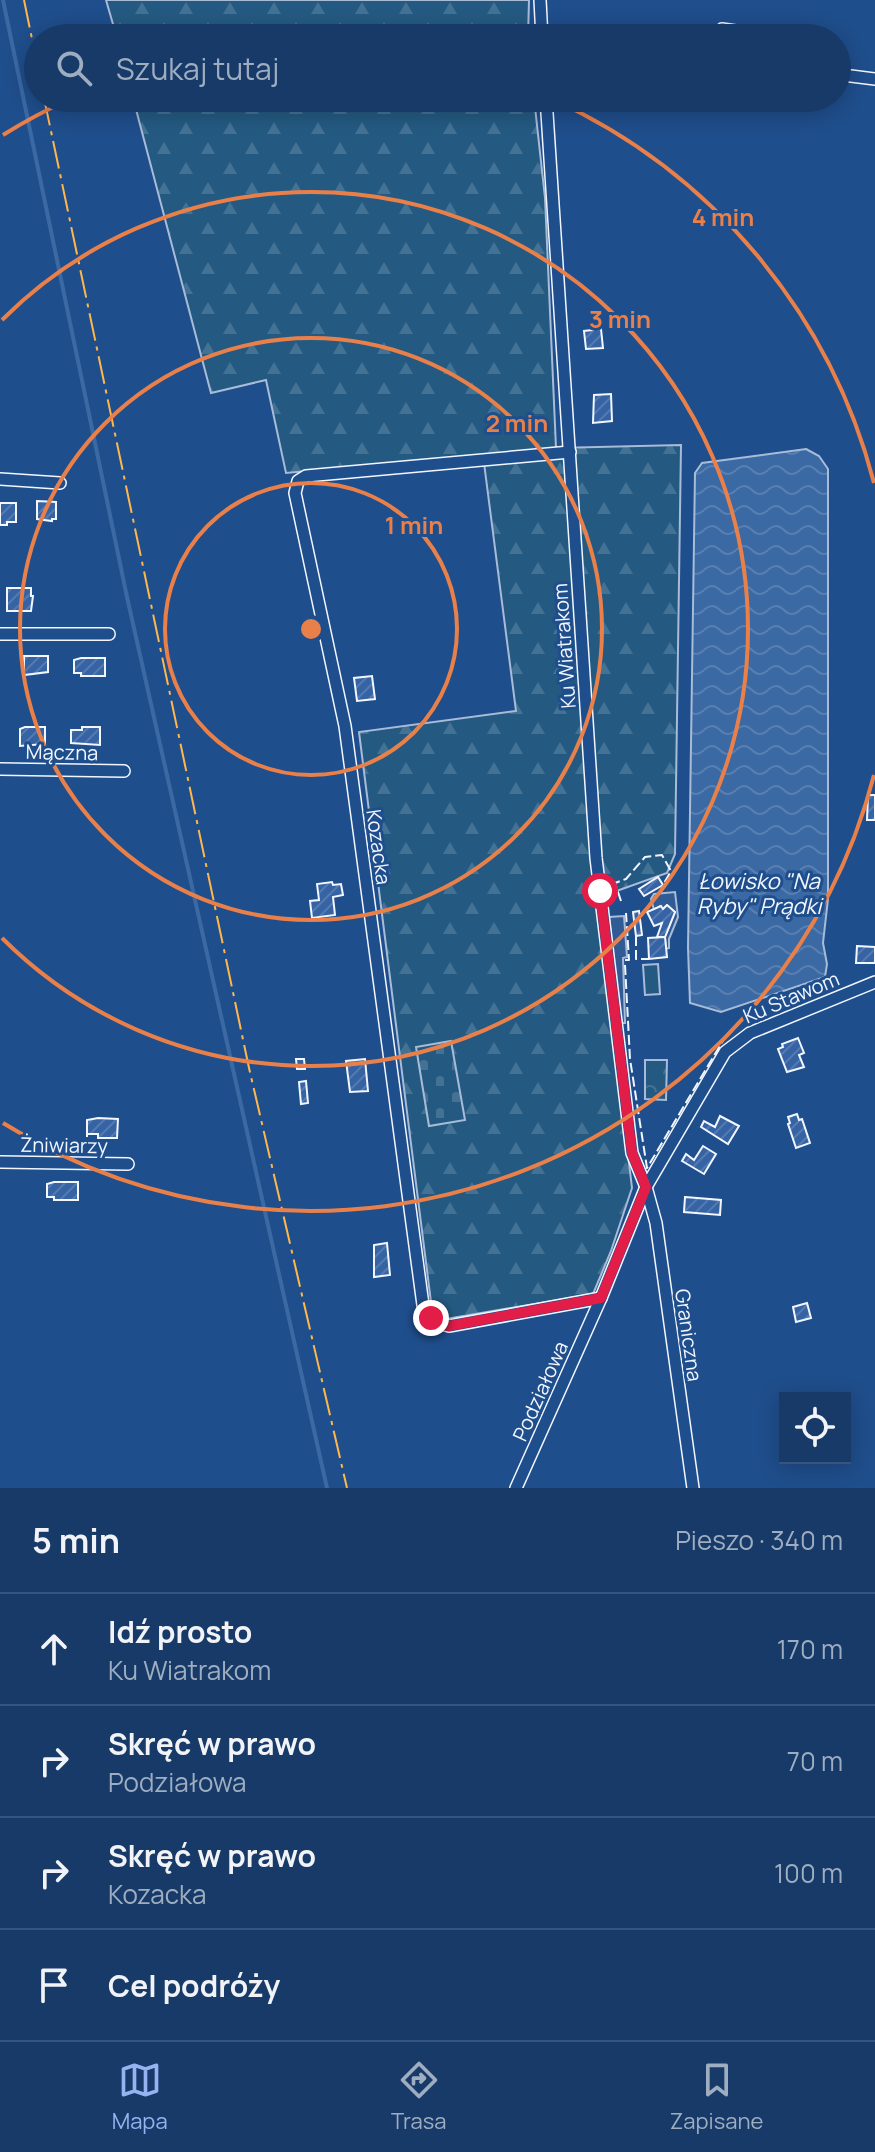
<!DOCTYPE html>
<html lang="pl">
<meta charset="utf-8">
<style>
body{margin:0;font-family:Manrope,sans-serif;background:#244571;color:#f1f3f6}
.controls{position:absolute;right:24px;bottom:24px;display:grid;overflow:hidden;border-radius:0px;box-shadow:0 4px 20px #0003}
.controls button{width:72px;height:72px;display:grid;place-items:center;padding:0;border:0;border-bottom:2px solid #36547d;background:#173a69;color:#f1f3f6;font:40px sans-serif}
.stop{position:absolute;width:24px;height:24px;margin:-18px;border:6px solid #e11d48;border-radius:50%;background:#fff}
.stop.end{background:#e11d48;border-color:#fff;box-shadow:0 2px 8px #0008}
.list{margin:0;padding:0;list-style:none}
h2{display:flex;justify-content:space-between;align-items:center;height:104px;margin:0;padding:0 32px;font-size:34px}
h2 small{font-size:26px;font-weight:400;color:#9eadc0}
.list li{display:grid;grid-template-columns:52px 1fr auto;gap:24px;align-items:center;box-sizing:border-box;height:112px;padding:0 32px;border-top:2px solid #36547d}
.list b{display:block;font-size:30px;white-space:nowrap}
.list p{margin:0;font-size:26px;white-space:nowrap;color:#9eadc0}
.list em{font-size:26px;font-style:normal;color:#9eadc0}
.icon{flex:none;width:44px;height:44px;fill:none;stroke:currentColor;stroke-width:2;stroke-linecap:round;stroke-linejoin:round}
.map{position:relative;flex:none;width:875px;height:1488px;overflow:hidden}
.search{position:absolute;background:#173a69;box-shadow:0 4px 20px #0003;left:24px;right:24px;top:24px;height:88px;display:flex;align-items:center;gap:20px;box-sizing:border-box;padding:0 28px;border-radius:44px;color:#9eadc0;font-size:30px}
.sheet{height:552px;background:#173a69}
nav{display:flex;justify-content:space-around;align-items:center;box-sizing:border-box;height:112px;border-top:2px solid #36547d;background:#173a69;font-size:22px;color:#9eadc0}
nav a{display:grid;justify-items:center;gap:4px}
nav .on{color:#95b2f1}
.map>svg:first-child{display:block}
.forest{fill:url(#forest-firs);stroke:#a8bbd7;stroke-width:2}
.cemetery{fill:url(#cemetery-stones);stroke:#a8bbd7;stroke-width:2}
.park{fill:url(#park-crowns);stroke:#a8bbd7;stroke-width:2}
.garden{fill:#245a82;stroke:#a8bbd7;stroke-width:2}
.parking{fill:#305b95;stroke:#a8bbd7;stroke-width:2}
.water{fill:url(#water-waves);stroke:#a8bbd7;stroke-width:2}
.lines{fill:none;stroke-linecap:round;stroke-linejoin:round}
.stream{stroke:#3b69a3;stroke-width:4}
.building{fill:url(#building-hatch);stroke:#f2f6ff;stroke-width:2}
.minor-casing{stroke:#f2f6ff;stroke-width:14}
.minor{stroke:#1f4e8c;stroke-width:11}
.fence{stroke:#f2f6ff;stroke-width:2;stroke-dasharray:10 4;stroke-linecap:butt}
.power{stroke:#ffb74d;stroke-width:2;stroke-dasharray:28 6 4 6;stroke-linecap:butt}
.route{stroke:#e11d48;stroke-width:10}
.ring{fill:none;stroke:#ea8049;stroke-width:4}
.labels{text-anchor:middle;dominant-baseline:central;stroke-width:6;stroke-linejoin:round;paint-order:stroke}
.street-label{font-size:20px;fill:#f2f6ff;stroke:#1f4e8c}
.water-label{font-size:22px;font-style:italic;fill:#f2f6ff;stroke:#1f4e8c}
.centre{fill:#ea8049;stroke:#1f4e8c;stroke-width:4}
.ring-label{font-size:24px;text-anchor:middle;font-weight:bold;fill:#ea8049;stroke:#1f4e8c;stroke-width:6;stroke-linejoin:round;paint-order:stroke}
</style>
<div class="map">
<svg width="875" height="1488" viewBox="0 0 875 1488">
<defs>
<pattern id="forest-firs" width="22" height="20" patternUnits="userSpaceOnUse" patternTransform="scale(2)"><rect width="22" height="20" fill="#245a82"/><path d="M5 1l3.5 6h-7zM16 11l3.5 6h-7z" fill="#447295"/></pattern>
<pattern id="cemetery-stones" width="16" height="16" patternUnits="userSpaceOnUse" patternTransform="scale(2)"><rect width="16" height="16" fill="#245a82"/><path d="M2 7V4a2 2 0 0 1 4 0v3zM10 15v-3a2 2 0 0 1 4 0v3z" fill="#447295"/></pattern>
<pattern id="park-crowns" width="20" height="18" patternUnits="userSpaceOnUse" patternTransform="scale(2)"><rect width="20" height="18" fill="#245a82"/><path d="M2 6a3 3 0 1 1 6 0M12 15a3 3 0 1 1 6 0" fill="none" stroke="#447295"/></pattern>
<pattern id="water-waves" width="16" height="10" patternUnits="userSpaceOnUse" patternTransform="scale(2)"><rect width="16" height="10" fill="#3b69a3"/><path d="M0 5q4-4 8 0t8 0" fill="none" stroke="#587fb1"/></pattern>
<pattern id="building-hatch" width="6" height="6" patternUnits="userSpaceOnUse" patternTransform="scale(2)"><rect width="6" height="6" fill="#3563a3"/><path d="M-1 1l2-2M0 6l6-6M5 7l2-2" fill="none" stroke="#537ab1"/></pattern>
</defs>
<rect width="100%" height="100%" fill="#1f4e8c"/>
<g class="forest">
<polygon points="106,0 529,0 528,38 117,38"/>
<polygon points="133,98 534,98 545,198 556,448 681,445 675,854 667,873 597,898 632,1188 611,1251 593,1294 446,1319 432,1310 359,732 516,711 483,455 286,473 266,380 211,393"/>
</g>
<polygon class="cemetery" points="451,1041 465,1120 429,1126 416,1047"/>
<polygon class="park" points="645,1060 667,1060 666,1100 645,1099"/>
<polygon class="garden" points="658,964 660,994 645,995 643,965"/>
<g class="parking">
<polygon points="675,892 678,917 669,939 669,948 666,949 665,937 675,912 667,905 663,909 660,906 654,910 651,899 654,894"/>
<polygon points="624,916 627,957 623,958 625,1023 620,1023 609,917"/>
</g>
<polygon class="water" points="806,449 819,456 828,469 828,899 823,943 827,964 825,977 721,1012 690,1003 688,948 695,473 702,463"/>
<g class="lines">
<polyline class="stream" points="3,0 127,597 327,1488"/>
</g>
<g class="building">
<polygon points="601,329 603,348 586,349 584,331"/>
<polygon points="611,394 612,421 593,423 594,395"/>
<polygon points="37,501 56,502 56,519 52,519 52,521 37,519"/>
<polygon points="0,503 16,503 16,522 7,522 7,525 0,525"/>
<polygon points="7,588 31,588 31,596 33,596 31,611 7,611"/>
<polygon points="24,656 48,656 48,672 24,675"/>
<polygon points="81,658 105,658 105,676 81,676 81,673 74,673 74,660"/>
<polygon points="372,676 375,699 357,701 354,678"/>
<polygon points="25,727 45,727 45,744 20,746 20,729"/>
<polygon points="82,727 100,727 100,745 71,743 71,730 82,730"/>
<polygon points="868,795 875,795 875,820 867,820"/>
<polygon points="658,877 663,885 644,896 639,889"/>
<polygon points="332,882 333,885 341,884 343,895 333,897 335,915 312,918 310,901 319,900 317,884"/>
<polygon points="667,905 675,912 665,937 657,937 662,923 654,926 647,912 661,906 663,909"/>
<polygon points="639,911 642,935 636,936 633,912"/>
<polygon points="665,937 667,957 649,959 648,938"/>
<polygon points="857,946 875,947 875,963 856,963"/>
<polygon points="798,1038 804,1053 799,1055 804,1067 787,1072 778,1049 783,1047 782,1044"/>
<polygon points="296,1059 304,1059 305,1069 297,1069"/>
<polygon points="365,1059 368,1091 350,1092 346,1061"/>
<polygon points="306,1081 308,1103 301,1104 299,1082"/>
<polygon points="797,1114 799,1120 802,1119 810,1143 796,1148 788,1124 790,1123 788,1117"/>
<polygon points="720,1116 739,1126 728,1144 701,1127 704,1121 715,1127"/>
<polygon points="98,1118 118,1119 117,1138 98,1138 98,1134 87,1134 87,1137 87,1120"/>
<polygon points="703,1146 716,1154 704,1174 682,1161 686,1154 694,1160"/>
<polygon points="54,1182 78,1182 78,1200 54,1200 54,1197 47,1197 47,1184"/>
<polygon points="685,1197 721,1200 720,1215 684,1212"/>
<polygon points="387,1243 390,1275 374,1277 374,1245"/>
<polygon points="807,1303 811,1318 796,1322 793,1307"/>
</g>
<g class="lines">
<defs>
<g id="minor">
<polyline points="540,0 542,38"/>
<polyline points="722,29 785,38"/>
<polyline points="837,71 843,75 875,79"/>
<polyline points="546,98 596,858 632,1153 646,1187 656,1223 693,1488"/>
<polyline points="570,452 306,476 298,481 295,493 345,726 423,1305 436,1322 449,1326 601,1298"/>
<polyline points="0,479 60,483"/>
<polyline points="0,634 109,634"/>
<polyline points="0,769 124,771"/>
<polyline points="0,1162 128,1164"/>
<polyline points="516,1488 601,1298 646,1187 725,1052 750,1033 875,982"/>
</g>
</defs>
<use href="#minor" class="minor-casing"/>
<use href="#minor" class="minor"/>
<g class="fence">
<polyline points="621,901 615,883 626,879 645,857 662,855 671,871 663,885"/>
<polyline points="636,936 636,959 649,959"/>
<polyline points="625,960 629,960 626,913"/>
<polyline points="625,965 630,1059 647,1168 724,1039"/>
</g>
<g class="power">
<polyline points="24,0 38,68"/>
<polyline points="44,98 249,1068 347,1488"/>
</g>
</g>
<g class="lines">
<polyline class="route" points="431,1318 442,1325 449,1326 601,1298 646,1187 632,1153 600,891"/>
</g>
<g class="ring">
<circle cx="311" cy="629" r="146"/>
<circle cx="311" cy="629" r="291"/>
<path d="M2 320A437 437 0 1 1 2 938"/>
<path d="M874 775A582 582 0 0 1 3 1123M3 135A582 582 0 0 1 70 99M552 99A582 582 0 0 1 874 483"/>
</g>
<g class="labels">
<g class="street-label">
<text transform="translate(564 646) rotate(-94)">Ku Wiatrakom</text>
<text transform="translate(62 752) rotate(1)">Mączna</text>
<text transform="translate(379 847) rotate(82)">Kozacka</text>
<text transform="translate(791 997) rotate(-23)">Ku Stawom</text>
<text transform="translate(64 1145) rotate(1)">Żniwiarzy</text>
<text transform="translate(689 1335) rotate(82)">Graniczna</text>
<text transform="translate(540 1391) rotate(-66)">Podziałowa</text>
</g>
<g class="water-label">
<text x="759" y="881">Łowisko "Na<tspan x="759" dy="25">Ryby" Prądki</tspan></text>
</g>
</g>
<circle cx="311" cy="629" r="12" class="centre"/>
<g class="ring-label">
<text x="723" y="226">4 min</text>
<text x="620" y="328">3 min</text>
<text x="517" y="432">2 min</text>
<text x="414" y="534">1 min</text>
</g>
</svg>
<div class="controls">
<button><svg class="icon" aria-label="locate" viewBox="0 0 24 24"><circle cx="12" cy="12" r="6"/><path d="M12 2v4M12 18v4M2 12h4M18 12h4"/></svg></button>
</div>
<div class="stop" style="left:600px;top:891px"></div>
<div class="stop end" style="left:431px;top:1318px"></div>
<div class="search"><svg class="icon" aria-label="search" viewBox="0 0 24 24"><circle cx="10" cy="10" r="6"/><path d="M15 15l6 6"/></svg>Szukaj tutaj</div>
</div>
<section class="sheet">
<h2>5 min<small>Pieszo · 340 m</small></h2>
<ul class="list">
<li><svg class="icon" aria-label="ahead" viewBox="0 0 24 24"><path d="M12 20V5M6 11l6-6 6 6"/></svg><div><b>Idź prosto</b><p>Ku Wiatrakom</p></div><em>170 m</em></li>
<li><svg class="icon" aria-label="right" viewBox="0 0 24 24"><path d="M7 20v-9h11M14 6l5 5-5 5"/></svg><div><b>Skręć w prawo</b><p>Podziałowa</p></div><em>70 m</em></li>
<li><svg class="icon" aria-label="right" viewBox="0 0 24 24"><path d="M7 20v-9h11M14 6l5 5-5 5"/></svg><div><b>Skręć w prawo</b><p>Kozacka</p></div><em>100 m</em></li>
<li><svg class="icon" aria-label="arrive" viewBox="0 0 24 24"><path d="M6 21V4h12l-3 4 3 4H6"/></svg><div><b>Cel podróży</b></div></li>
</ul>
</section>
<nav>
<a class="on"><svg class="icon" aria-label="map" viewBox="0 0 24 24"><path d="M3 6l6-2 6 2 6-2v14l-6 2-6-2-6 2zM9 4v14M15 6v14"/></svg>Mapa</a>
<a><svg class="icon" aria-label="directions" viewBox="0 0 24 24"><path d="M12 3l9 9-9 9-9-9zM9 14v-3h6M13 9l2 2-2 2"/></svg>Trasa</a>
<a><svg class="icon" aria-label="saved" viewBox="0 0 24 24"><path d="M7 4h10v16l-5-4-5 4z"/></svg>Zapisane</a>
</nav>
